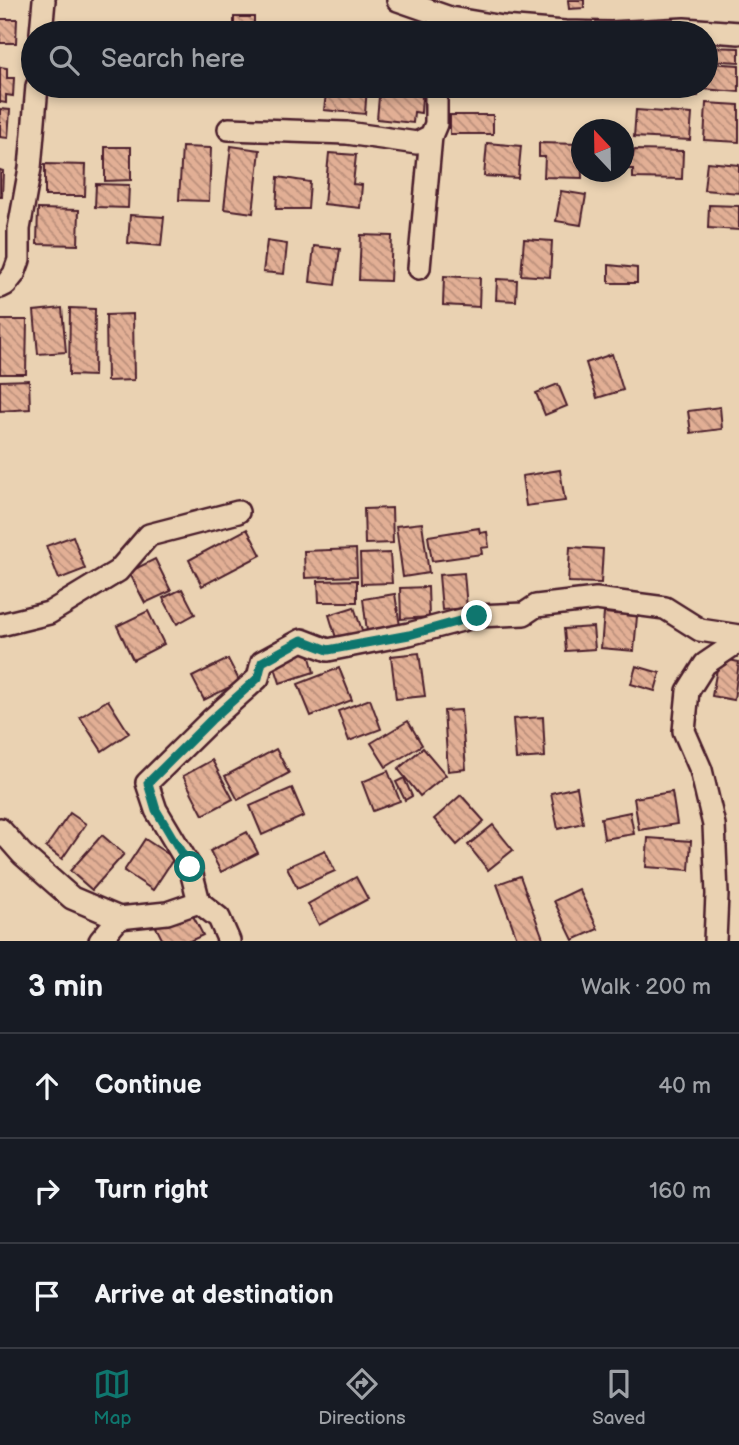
<!DOCTYPE html>
<meta charset="utf-8">
<style>
body{margin:0;font-family:"Balsamiq Sans",sans-serif;background:#242831;color:#f1f3f6}
.compass{position:absolute;left:571px;top:119px;width:63px;height:63px;border-radius:50%;background:#171b24;box-shadow:0 4px 10px #0003;rotate:338deg}
.stop{position:absolute;width:21px;height:21px;margin:-16px;border:5px solid #0f766e;border-radius:50%;background:#fff}
.stop.end{background:#0f766e;border-color:#fff;box-shadow:0 2px 7px #0008}
.list{margin:0;padding:0;list-style:none}
h2{display:flex;justify-content:space-between;align-items:center;height:91px;margin:0;padding:0 28px;font-size:30px}
h2 small{font-size:23px;font-weight:400;color:#9ea1a6}
.list li{display:grid;grid-template-columns:46px 1fr auto;gap:21px;align-items:center;box-sizing:border-box;height:105px;padding:0 28px;border-top:2px solid #363941}
.list b{display:block;font-size:26px;white-space:nowrap}
.list em{font-size:23px;font-style:normal;color:#9ea1a6}
.icon{flex:none;width:38px;height:38px;fill:none;stroke:currentColor;stroke-width:2;stroke-linecap:round;stroke-linejoin:round}
.map{position:relative;flex:none;width:739px;height:941px;overflow:hidden}
.search{position:absolute;background:#171b24;box-shadow:0 4px 10px #0003;left:21px;right:21px;top:21px;height:77px;display:flex;align-items:center;gap:18px;box-sizing:border-box;padding:0 24px;border-radius:38px;color:#9ea1a6;font-size:26px}
.sheet{height:406px;background:#171b24}
nav{display:flex;justify-content:space-around;align-items:center;box-sizing:border-box;height:98px;border-top:2px solid #363941;background:#171b24;font-size:19px;color:#9ea1a6}
nav a{display:grid;justify-items:center;gap:4px}
nav .on{color:#0f766e}
.map>svg:first-child{display:block}
.building{fill:url(#building-back-hatch);stroke:#4a1f2b;stroke-width:2}
.lines{fill:none;stroke-linecap:round;stroke-linejoin:round}
.minor-casing{stroke:#4a1f2b;stroke-width:26}
.minor{stroke:#ead2b2;stroke-width:21}
.route{stroke:#0f766e;stroke-width:9}
</style>
<div class="map">
<svg width="739" height="941" viewBox="0 0 739 941">
<defs>
<pattern id="building-back-hatch" width="6" height="6" patternUnits="userSpaceOnUse" patternTransform="scale(1.75)"><rect width="6" height="6" fill="#e2af95"/><path d="M-1 5l2 2M0 0l6 6M5-1l2 2" fill="none" stroke="#b98e7a"/></pattern>
</defs>
<rect width="100%" height="100%" fill="#ead2b2"/>
<filter id="ink" filterUnits="userSpaceOnUse"><feTurbulence type="fractalNoise" baseFrequency=".0143" numOctaves="2"/><feDisplacementMap in="SourceGraphic" scale="14" xChannelSelector="R" yChannelSelector="G"/><feConvolveMatrix kernelMatrix="1 2 1 2 8 2 1 2 1" color-interpolation-filters="sRGB"/></filter>
<g filter="url(#ink)">
<g class="building">
<polygon points="568,0 584,0 584,8 569,9"/>
<rect x="234" y="17" width="20" height="16"/>
<polygon points="0,19 17,19 16,43 0,43"/>
<polygon points="706,47 739,48 739,62 706,60"/>
<polygon points="706,63 739,65 739,92 703,89 703,86 706,86"/>
<polygon points="0,67 7,68 7,78 14,78 13,96 6,95 6,103 0,102"/>
<polygon points="327,86 367,86 365,114 324,110"/>
<polygon points="380,86 416,88 415,95 422,96 421,113 414,112 413,123 377,119"/>
<polygon points="564,86 597,86 597,92 565,93"/>
<polygon points="621,86 634,86 633,93 621,92"/>
<polygon points="658,86 699,86 698,96 657,94"/>
<polygon points="706,103 739,105 739,142 704,140"/>
<polygon points="0,109 10,110 8,138 0,137"/>
<polygon points="636,110 692,114 690,140 634,137"/>
<rect x="450" y="115" width="43" height="19"/>
<polygon points="487,143 521,146 518,178 484,176"/>
<polygon points="539,143 581,144 582,178 544,177 545,157 539,157"/>
<polygon points="231,146 260,150 253,213 224,209"/>
<polygon points="105,147 131,147 131,180 105,181"/>
<polygon points="182,147 211,148 209,201 179,200"/>
<polygon points="634,150 683,151 682,179 633,178 633,169 627,169 627,157 633,157"/>
<polygon points="329,153 356,155 353,184 362,185 360,208 324,204"/>
<polygon points="707,162 739,165 739,193 704,190"/>
<polygon points="45,164 86,165 85,196 45,196"/>
<polygon points="0,170 3,171 2,197 0,197"/>
<polygon points="278,177 310,182 308,209 276,209"/>
<polygon points="96,184 129,185 128,208 95,207"/>
<polygon points="561,191 586,195 581,225 556,221"/>
<polygon points="709,205 739,206 739,230 708,228"/>
<polygon points="38,209 79,210 78,245 37,244"/>
<polygon points="130,215 164,217 161,246 128,243"/>
<polygon points="361,235 392,236 390,281 359,280"/>
<polygon points="524,239 552,241 550,277 521,275"/>
<polygon points="267,241 287,244 284,274 263,272"/>
<polygon points="314,246 340,249 335,285 310,282"/>
<polygon points="609,265 637,268 637,283 609,283"/>
<polygon points="444,276 480,278 479,307 443,305"/>
<polygon points="497,279 517,280 516,301 496,300"/>
<polygon points="62,308 66,352 38,354 34,311"/>
<polygon points="70,308 95,309 94,376 69,375"/>
<polygon points="133,314 134,380 107,381 106,315"/>
<polygon points="0,320 27,320 26,374 0,374"/>
<polygon points="612,354 623,390 597,398 586,363"/>
<polygon points="29,380 30,409 0,411 0,381"/>
<polygon points="558,384 567,406 545,415 536,393"/>
<polygon points="720,407 722,429 691,433 688,411"/>
<polygon points="560,470 565,501 526,506 522,476"/>
<polygon points="392,508 393,543 365,544 364,509"/>
<polygon points="422,523 429,573 403,577 396,526"/>
<polygon points="479,528 480,533 487,532 489,547 481,548 482,554 432,561 428,536"/>
<polygon points="247,529 261,555 202,586 189,560"/>
<polygon points="73,536 85,569 59,579 46,546"/>
<polygon points="570,547 603,549 601,583 568,582"/>
<polygon points="356,549 357,576 305,578 304,551"/>
<polygon points="390,553 392,583 361,584 360,554"/>
<polygon points="155,559 171,591 145,603 129,572"/>
<polygon points="464,573 467,608 442,610 439,575"/>
<polygon points="357,580 357,602 319,602 318,581"/>
<polygon points="428,587 429,617 401,619 400,588"/>
<polygon points="182,589 195,614 177,624 163,598"/>
<polygon points="395,594 400,626 367,631 363,599"/>
<polygon points="354,607 363,633 337,641 329,615"/>
<polygon points="148,611 164,644 133,660 117,626"/>
<polygon points="604,613 637,616 634,651 601,648"/>
<polygon points="593,627 595,649 566,651 564,629"/>
<polygon points="308,650 314,672 280,683 273,661"/>
<polygon points="419,653 425,696 396,699 391,656"/>
<polygon points="719,658 739,662 734,700 712,696"/>
<polygon points="228,659 240,682 204,700 192,677"/>
<polygon points="636,666 660,673 655,691 631,684"/>
<polygon points="339,668 352,700 311,716 298,684"/>
<polygon points="370,699 381,729 349,741 338,711"/>
<polygon points="108,700 129,733 102,751 80,717"/>
<polygon points="461,710 466,769 448,771 444,711"/>
<polygon points="543,717 545,757 516,759 513,719"/>
<polygon points="408,721 422,745 386,767 371,743"/>
<polygon points="423,748 446,775 420,796 398,769"/>
<polygon points="276,749 289,773 238,800 225,776"/>
<polygon points="212,760 233,799 203,815 183,776"/>
<polygon points="388,771 400,801 373,811 362,782"/>
<polygon points="404,778 412,796 405,800 396,782"/>
<polygon points="577,787 583,823 558,829 551,793"/>
<polygon points="292,788 304,816 262,835 250,806"/>
<polygon points="672,792 677,824 639,830 634,798"/>
<polygon points="461,795 484,821 457,845 434,819"/>
<polygon points="630,812 634,834 604,839 601,818"/>
<polygon points="70,813 86,824 62,859 46,847"/>
<polygon points="493,825 513,850 488,870 468,845"/>
<polygon points="247,832 258,853 221,872 210,851"/>
<polygon points="102,835 124,854 92,890 70,871"/>
<polygon points="648,838 691,841 689,870 646,867"/>
<polygon points="145,839 174,858 153,890 124,871"/>
<polygon points="325,850 335,871 297,888 287,867"/>
<polygon points="520,876 544,941 518,941 497,884"/>
<polygon points="356,877 368,899 319,925 308,904"/>
<polygon points="579,889 598,929 573,940 554,901"/>
<polygon points="190,910 203,935 190,941 163,941 156,927"/>
</g>
<g class="lines">
<defs>
<g id="minor">
<polyline points="398,0 450,18 503,27 565,32 611,33 684,29 739,33"/>
<polyline points="41,33 44,0"/>
<polyline points="229,129 347,133 417,143 431,136 436,124 436,86"/>
<polyline points="419,268 431,136"/>
<polyline points="0,287 6,284 14,274 19,260 19,229 30,168 37,86"/>
<polyline points="0,625 49,613 118,571 149,535 238,512"/>
<polyline points="0,829 22,854 72,898 119,918 167,913 199,902 219,918 229,941"/>
<polyline points="199,902 190,867 156,810 147,783 211,720 258,678 262,662 302,640 328,650 409,634 477,616 524,614 536,606 596,599 665,608 700,630 739,636"/>
<polyline points="100,941 119,918"/>
<polyline points="715,941 717,894 714,825 701,770 684,731 688,691 705,664 739,641"/>
</g>
</defs>
<use href="#minor" class="minor-casing"/>
<use href="#minor" class="minor"/>
</g>
</g>
<g class="lines" filter="url(#ink)">
<polyline class="route" points="190,867 156,810 148,783 211,720 258,678 262,662 302,640 328,650 409,635 477,616"/>
</g>
</svg>
<svg class="compass" viewBox="-18 -18 36 36"><path d="M0-13l5 13h-10z" fill="#e53935"/><path d="M0 13l5-13h-10z" fill="#9ea1a6"/></svg>
<div class="stop" style="left:190px;top:867px"></div>
<div class="stop end" style="left:477px;top:616px"></div>
<div class="search"><svg class="icon" aria-label="search" viewBox="0 0 24 24"><circle cx="10" cy="10" r="6"/><path d="M15 15l6 6"/></svg>Search here</div>
</div>
<section class="sheet">
<h2>3 min<small>Walk · 200 m</small></h2>
<ul class="list">
<li><svg class="icon" aria-label="ahead" viewBox="0 0 24 24"><path d="M12 20V5M6 11l6-6 6 6"/></svg><div><b>Continue</b></div><em>40 m</em></li>
<li><svg class="icon" aria-label="right" viewBox="0 0 24 24"><path d="M7 20v-9h11M14 6l5 5-5 5"/></svg><div><b>Turn right</b></div><em>160 m</em></li>
<li><svg class="icon" aria-label="arrive" viewBox="0 0 24 24"><path d="M6 21V4h12l-3 4 3 4H6"/></svg><div><b>Arrive at destination</b></div></li>
</ul>
</section>
<nav>
<a class="on"><svg class="icon" aria-label="map" viewBox="0 0 24 24"><path d="M3 6l6-2 6 2 6-2v14l-6 2-6-2-6 2zM9 4v14M15 6v14"/></svg>Map</a>
<a><svg class="icon" aria-label="directions" viewBox="0 0 24 24"><path d="M12 3l9 9-9 9-9-9zM9 14v-3h6M13 9l2 2-2 2"/></svg>Directions</a>
<a><svg class="icon" aria-label="saved" viewBox="0 0 24 24"><path d="M7 4h10v16l-5-4-5 4z"/></svg>Saved</a>
</nav>
